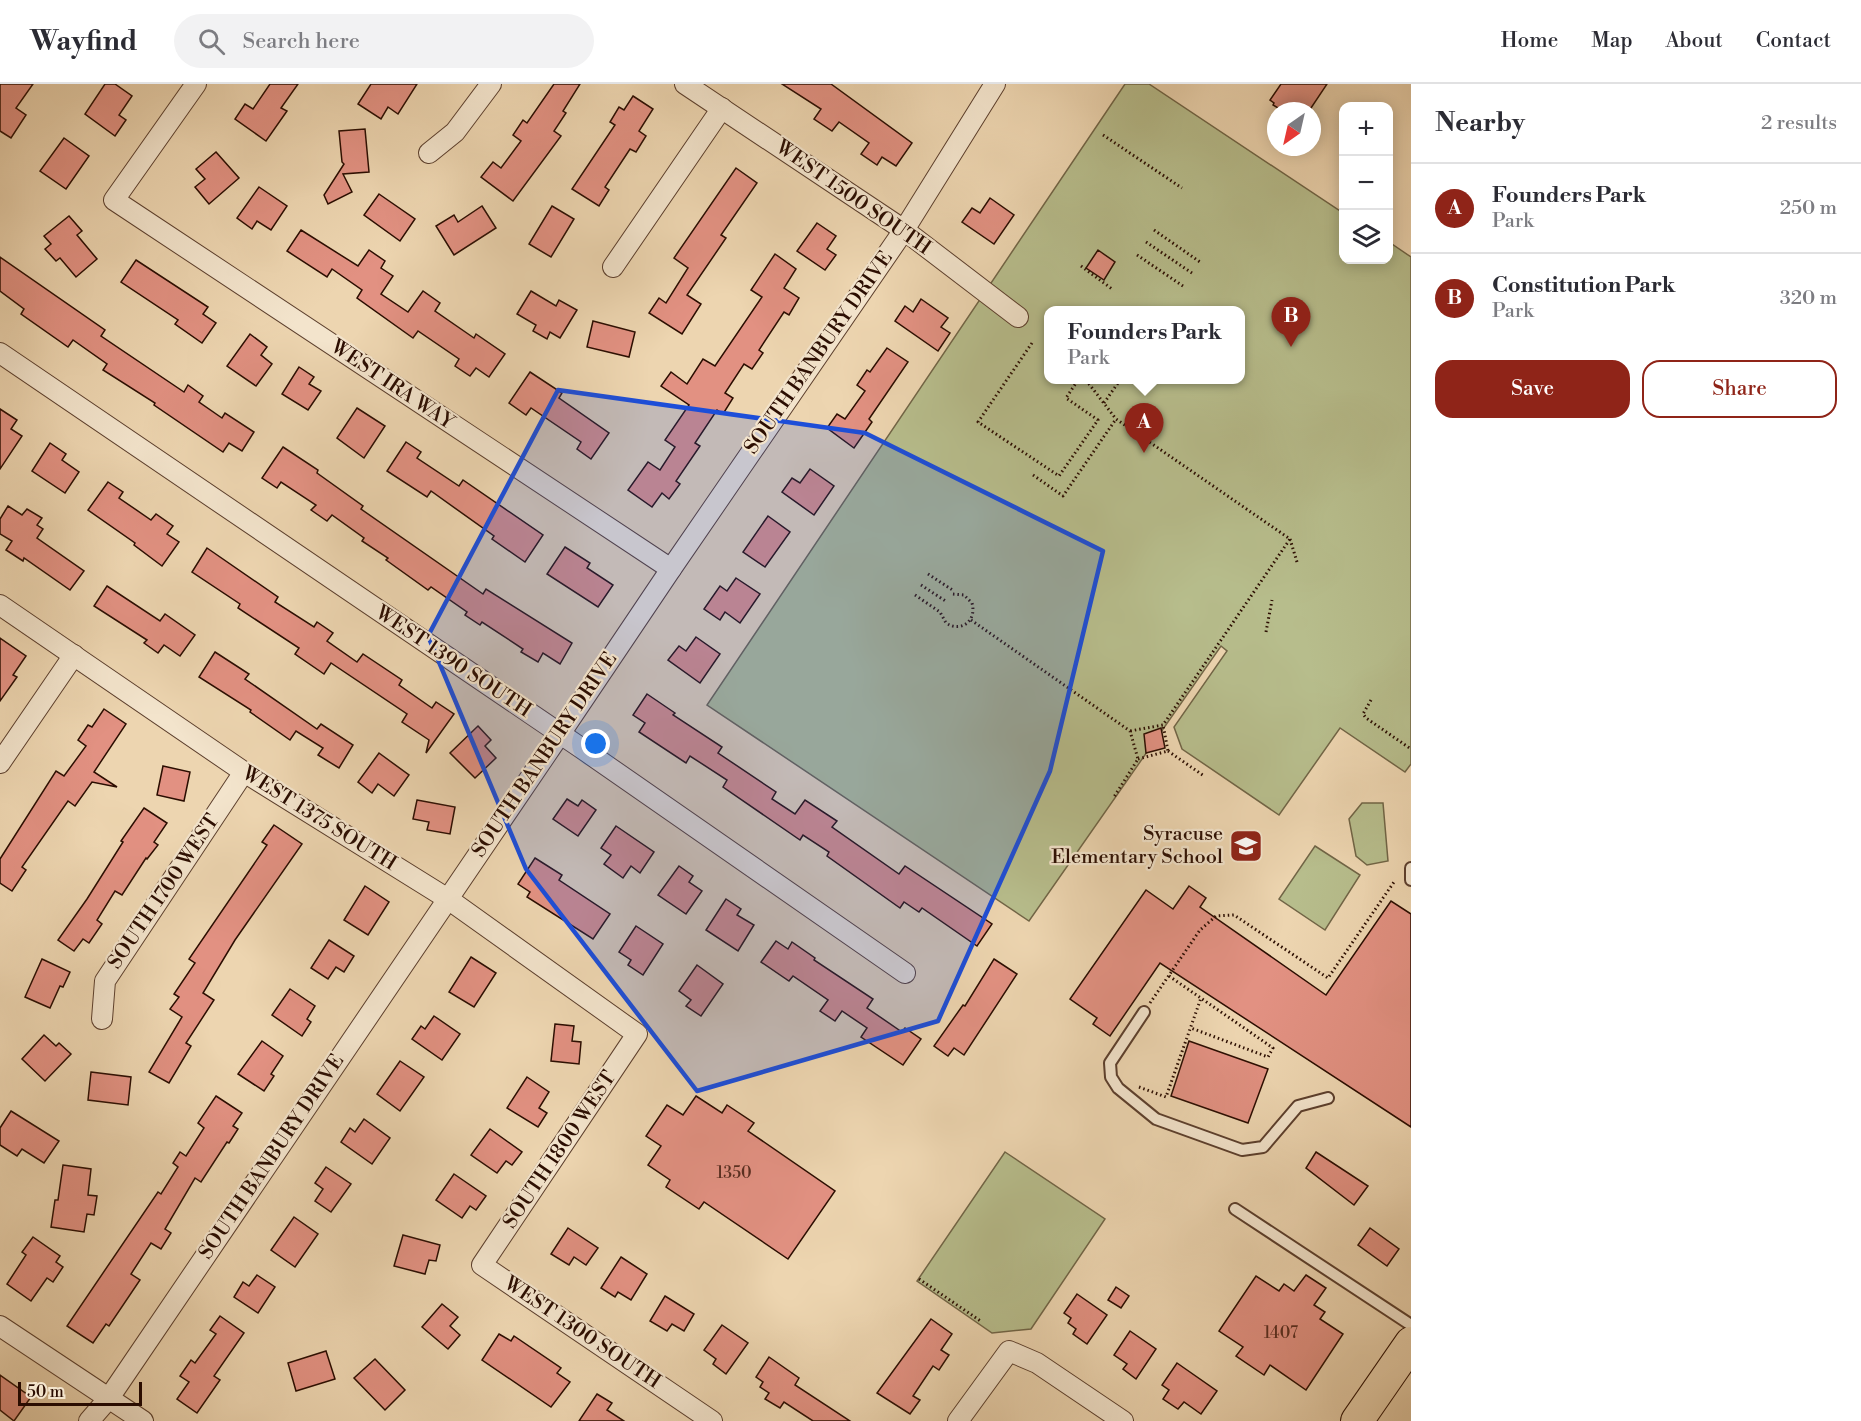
<!DOCTYPE html>
<meta charset="utf-8">
<style>
body{margin:0;font-family:"Libre Bodoni",serif;background:#f2f2f3;color:#2b2b33}
.controls{position:absolute;right:18px;top:18px;display:grid;overflow:hidden;border-radius:12px;box-shadow:0 3px 15px #0003}
.controls button{width:54px;height:54px;display:grid;place-items:center;padding:0;border:0;border-bottom:2px solid #e1e1e2;background:#fff;color:#2b2b33;font:30px sans-serif}
.compass{position:absolute;left:1267px;top:18px;width:54px;height:54px;border-radius:50%;background:#fff;box-shadow:0 3px 15px #0003;rotate:214deg}
.scale{position:absolute;left:18px;bottom:15px;width:124px;box-sizing:border-box;padding-left:6px;border:3px solid #2b0d01;border-top:0;font-size:16px;line-height:21px;white-space:nowrap;color:#2b0d01;-webkit-text-stroke:4px #f3e4cc;paint-order:stroke}
.you{position:absolute;left:596px;top:660px;width:21px;height:21px;margin:-15px;border:4px solid #fff;border-radius:50%;background:#1a73e8;box-shadow:0 0 0 9px #1a73e833}
.badge{display:grid;place-items:center;width:39px;height:39px;border-radius:50%;background:#8f2418;color:#fff;font-size:20px;font-weight:700}
.pin{position:absolute;translate:-50% -50px;filter:drop-shadow(0 2px 3px #0008)}
.pin::after{content:'';position:absolute;top:32px;width:21px;height:18px;background:inherit;clip-path:polygon(0 0,100% 0,50% 100%)}
.popup{position:absolute;left:1044px;top:222px;width:201px;height:78px;box-sizing:border-box;display:grid;place-content:center;border-radius:12px;background:#fff;filter:drop-shadow(0 2px 4px #0005);font-size:20px;white-space:nowrap;color:#7c7c81}
.popup b{font-size:22px;color:#2b2b33}
.popup::after{content:'';position:absolute;left:50%;top:100%;margin-left:-12px;border:12px solid transparent;border-top-color:#fff}
.list{margin:0;padding:0;list-style:none}
h2{display:flex;justify-content:space-between;align-items:center;height:78px;margin:0;padding:0 24px;font-size:26px}
h2 small{font-size:20px;font-weight:400;color:#7c7c81}
.list li{display:grid;grid-template-columns:39px 1fr auto;gap:18px;align-items:center;box-sizing:border-box;height:90px;padding:0 24px;border-top:2px solid #e1e1e2}
.list b{display:block;font-size:22px;white-space:nowrap}
.list p{margin:0;font-size:20px;white-space:nowrap;color:#7c7c81}
.list em{font-size:20px;font-style:normal;color:#7c7c81}
.actions{display:flex;gap:12px;padding:18px 24px}
.actions a{flex:1;padding:14px 0;border:2px solid #8f2418;border-radius:18px;text-align:center;font-size:21px;color:#8f2418}
.actions .main{background:#8f2418;color:#fff}
.icon{flex:none;width:33px;height:33px;fill:none;stroke:currentColor;stroke-width:2;stroke-linecap:round;stroke-linejoin:round}
.map{position:relative;flex:none;width:1411px;height:1337px;overflow:hidden}
header{display:flex;align-items:center;gap:36px;box-sizing:border-box;height:84px;padding:0 30px;background:#fff;border-bottom:2px solid #e1e1e2}
header strong{font-size:28px}
nav{display:flex;gap:33px;margin-inline-start:auto;font-size:21px}
.search{width:420px;height:54px;background:#f2f2f3;display:flex;align-items:center;gap:15px;box-sizing:border-box;padding:0 21px;border-radius:33px;color:#7c7c81;font-size:22px}
main{display:flex}
aside{flex:1;background:#fff}
.map>svg:first-child{display:block}
.green{fill:#b7bd8c;stroke:#716546;stroke-width:1.5;fill-rule:evenodd}
.building{fill:#e29182;stroke:#2b0d01;stroke-width:1.5}
.lines{fill:none;stroke-linecap:round;stroke-linejoin:round}
.service-casing{stroke:#5c3f2d;stroke-width:14}
.minor-casing{stroke:#5c3f2d;stroke-width:22}
.primary-casing{stroke:#2b0d01;stroke-width:34}
.path{stroke:#2b0d01;stroke-width:3;stroke-dasharray:1.5 3;stroke-linecap:butt}
.service{stroke:#f3e4cc;stroke-width:10}
.minor{stroke:#f3e4cc;stroke-width:20}
.primary{stroke:#edd5b0;stroke-width:32}
.marked{fill:#1d4ed8;fill-opacity:0.2;stroke:#1d4ed8;stroke-width:4.5;stroke-linejoin:round}
.labels{text-anchor:middle;dominant-baseline:central;stroke-width:4.5;stroke-linejoin:round;paint-order:stroke}
.number-label{font-size:16px;fill:#592e21}
.street-label{font-size:20px;fill:#2b0d01;stroke:#f3e4cc}
.poi-label{font-size:20px;fill:#2b0d01;stroke:#f3e4cc;text-anchor:end}
</style>
<header>
<strong>Wayfind</strong>
<div class="search"><svg class="icon" aria-label="search" viewBox="0 0 24 24"><circle cx="10" cy="10" r="6"/><path d="M15 15l6 6"/></svg>Search here</div>
<nav><a>Home</a><a>Map</a><a>About</a><a>Contact</a></nav>
</header>
<main>
<div class="map">
<svg width="1411" height="1337" viewBox="0 0 1411 1337">
<rect width="100%" height="100%" fill="#edd5b0"/>
<filter id="stains"><feTurbulence type="fractalNoise" baseFrequency=".00333" numOctaves="4"/><feColorMatrix values="0 0 0 0 .2 0 0 0 0 .09 0 0 0 0 .02 0 0 0 .5 -.17"/></filter>
<radialGradient id="worn" r=".72"><stop offset=".6" stop-color="#630" stop-opacity="0"/><stop offset="1" stop-color="#630" stop-opacity=".3"/></radialGradient>
<g class="green">
<path d="M1125 0H1149L1343 129 1344 176H1388L1389 158 1411 173V680L1405 688 1340 644 1279 731 1182 665 1174 643 1227 567 1221 562 1029 837 707 621ZM1048 226H1240V296H1048Z"/>
<polygon points="1362,719 1383,719 1388,777 1367,781 1356,772 1349,735"/>
<polygon points="1315,762 1360,791 1325,846 1279,815"/>
<polygon points="1005,1068 1105,1135 1031,1245 992,1249 917,1197"/>
</g>
<g class="building">
<polygon points="0,0 33,0 16,24 26,31 11,54 0,47"/>
<polygon points="105,0 115,0 132,12 119,31 126,36 115,52 85,30"/>
<polygon points="270,0 298,0 281,24 287,27 266,57 235,35 245,20 253,25"/>
<polygon points="371,0 417,0 398,30 388,23 381,35 358,20"/>
<polygon points="554,0 580,0 563,27 566,29 554,47 561,52 513,117 481,93 493,78 501,84 521,57 513,51 523,36 527,39"/>
<polygon points="782,0 831,0 912,59 896,82 882,73 877,81 861,70 869,59 839,38 832,47 814,35 821,25"/>
<polygon points="1281,0 1327,0 1309,27 1283,27 1273,21 1274,19 1270,16"/>
<polygon points="633,12 653,25 639,47 646,52 636,68 630,65 605,103 609,106 599,122 572,105 615,41 610,38 619,23 624,26"/>
<polygon points="365,45 369,88 343,90 352,108 328,120 324,111 344,80 342,78 339,47"/>
<polygon points="64,54 89,72 66,105 40,87"/>
<polygon points="216,68 239,94 209,120 195,103 205,95 196,85"/>
<polygon points="736,84 757,99 721,151 726,154 687,211 701,220 682,250 649,229 659,214 666,219 688,184 674,174"/>
<polygon points="259,103 287,122 271,146 257,137 252,145 237,134"/>
<polygon points="379,110 415,135 400,157 364,131"/>
<polygon points="990,114 1014,131 994,160 962,138 972,124 980,129"/>
<polygon points="482,122 496,144 454,171 436,142 454,131 458,138"/>
<polygon points="552,122 574,135 551,173 529,160"/>
<polygon points="69,132 82,147 77,151 97,175 76,193 60,174 56,177 45,165 51,160 44,152"/>
<polygon points="817,139 836,152 827,165 836,171 825,186 797,167"/>
<polygon points="301,146 358,182 369,166 385,177 381,184 393,192 381,210 408,228 423,207 440,219 435,227 474,254 476,250 505,270 489,293 476,284 470,292 455,282 459,275 418,247 413,254 357,214 362,206 332,185 327,193 287,167"/>
<polygon points="1098,166 1115,178 1104,196 1086,184"/>
<polygon points="775,170 796,185 784,204 799,214 789,231 784,228 759,266 763,269 752,285 744,280 725,309 733,314 723,330 717,326 695,359 700,362 676,397 680,400 669,415 662,409 652,423 628,406 648,378 660,386 675,363 665,356 689,321 661,302 671,288 687,300 703,275 715,282 762,213 751,206"/>
<polygon points="0,173 105,246 101,252 184,308 188,301 203,312 199,318 222,334 225,329 254,348 242,367 229,359 223,368 154,321 155,319 103,286 107,280 73,256 68,263 21,230 24,225 0,207"/>
<polygon points="136,176 208,223 203,230 216,239 202,259 175,240 178,236 121,198"/>
<polygon points="531,207 556,222 559,216 577,226 560,254 550,248 547,255 533,247 536,241 517,230"/>
<polygon points="921,215 948,234 941,243 950,249 938,267 895,237 905,222 913,228"/>
<polygon points="593,237 635,248 629,273 587,263"/>
<polygon points="250,250 267,263 261,271 272,280 256,302 227,282"/>
<polygon points="887,264 908,278 869,335 872,338 854,364 827,344 837,330 845,335 865,307 857,301 867,286 870,288"/>
<polygon points="299,283 314,293 309,300 321,307 308,326 282,310"/>
<polygon points="530,288 562,309 559,314 609,349 591,375 577,365 581,358 531,324 526,331 509,319"/>
<polygon points="357,324 385,342 364,374 337,354"/>
<polygon points="0,325 17,336 11,345 22,352 0,385"/>
<polygon points="406,358 421,368 417,374 459,402 463,396 543,451 525,478 492,455 494,452 431,407 427,413 387,387"/>
<polygon points="50,359 66,370 62,376 79,388 65,409 32,387"/>
<polygon points="283,363 318,386 317,389 363,422 361,425 483,510 486,505 572,559 560,580 543,569 538,578 521,568 523,565 482,538 480,541 465,531 467,528 431,503 428,506 386,476 388,474 362,457 364,454 332,431 327,437 311,426 316,421 281,398 277,404 262,394"/>
<polygon points="810,385 834,402 814,431 782,408 792,394 800,399"/>
<polygon points="108,398 123,408 119,414 151,436 156,430 173,442 167,450 179,458 162,482 134,461 135,459 88,426"/>
<polygon points="8,422 22,431 27,425 42,434 37,441 43,445 37,454 84,487 70,506 24,474 23,477 6,466 12,457 0,450 0,435"/>
<polygon points="768,432 790,448 765,483 743,468"/>
<polygon points="565,463 590,479 587,484 613,501 598,523 547,490"/>
<polygon points="207,464 278,513 275,518 314,543 317,538 333,549 327,557 357,578 363,570 402,596 399,601 432,624 436,618 454,630 426,669 429,656 402,638 407,630 331,579 324,590 295,570 299,564 238,524 240,520 192,488"/>
<polygon points="736,494 760,510 740,539 725,528 720,536 704,525 720,502 727,507"/>
<polygon points="107,502 160,537 165,530 195,551 180,572 164,561 158,569 144,559 147,556 94,522"/>
<polygon points="696,553 720,570 700,599 668,576 679,562 686,567"/>
<polygon points="0,554 26,572 13,591 17,593 0,617"/>
<polygon points="215,568 249,590 245,595 317,645 321,640 353,661 339,684 318,671 323,664 296,647 290,656 250,628 251,626 199,593"/>
<polygon points="647,610 675,629 673,631 722,663 718,669 776,708 772,715 795,730 805,716 837,737 832,743 899,790 905,782 992,840 977,862 922,824 919,828 904,818 900,824 827,772 829,768 803,751 800,756 723,703 727,696 690,672 686,679 639,648 645,639 633,631"/>
<polygon points="104,625 126,640 94,688 117,703 92,698 75,722 68,717 22,783 26,786 12,807 0,799 0,775 56,687 64,692 86,662 78,656 88,641 92,643"/>
<polygon points="478,642 491,656 485,662 496,674 475,694 450,669"/>
<polygon points="1161,644 1165,664 1146,669 1144,650"/>
<polygon points="379,669 409,691 394,712 378,700 372,709 358,698"/>
<polygon points="163,682 190,688 184,717 157,711"/>
<polygon points="567,715 578,722 582,716 596,726 578,752 553,735"/>
<polygon points="417,716 455,723 450,750 427,746 429,738 413,735"/>
<polygon points="144,724 167,739 154,758 158,761 147,775 146,774 122,811 115,807 97,836 102,840 89,859 83,855 74,867 58,856 87,815 123,758 121,757"/>
<polygon points="274,741 302,760 235,856 203,909 214,916 186,959 191,962 169,999 149,988 182,933 170,925 179,913 174,910 195,879 189,875 267,761 262,758"/>
<polygon points="616,742 654,768 640,789 631,782 623,794 604,780 611,771 601,764"/>
<polygon points="535,774 562,791 559,796 610,830 593,855 527,813 530,808 518,800"/>
<polygon points="679,782 693,792 689,798 702,807 686,830 658,811"/>
<polygon points="365,802 389,818 368,851 344,836"/>
<polygon points="1189,802 1206,814 1200,823 1326,911 1391,817 1411,830 1411,1043 1160,879 1110,952 1093,940 1097,934 1070,915 1146,806 1173,825"/>
<polygon points="726,815 741,825 737,831 754,841 738,867 706,846"/>
<polygon points="636,842 663,860 643,891 628,881 631,876 619,868"/>
<polygon points="329,856 354,872 344,888 336,883 328,895 311,884"/>
<polygon points="776,857 788,865 792,858 815,874 814,876 873,915 867,924 902,948 905,944 921,955 903,981 861,953 867,944 842,927 835,937 820,927 828,916 793,892 789,897 761,878"/>
<polygon points="471,873 496,889 474,923 449,908"/>
<polygon points="42,875 70,888 63,903 60,902 50,924 25,913"/>
<polygon points="994,875 1017,890 964,971 954,964 948,972 934,962 963,921 965,922"/>
<polygon points="697,881 723,900 701,932 686,922 691,916 679,907"/>
<polygon points="290,905 315,922 307,935 311,938 302,952 272,931"/>
<polygon points="434,932 460,950 442,976 412,955 421,942 425,945"/>
<polygon points="555,940 574,942 572,957 581,958 579,980 551,977"/>
<polygon points="44,951 56,962 59,959 71,970 45,997 22,975"/>
<polygon points="262,957 283,972 271,990 274,992 264,1007 238,990"/>
<polygon points="1189,957 1268,985 1248,1039 1171,1012"/>
<polygon points="400,977 424,993 400,1027 377,1010"/>
<polygon points="91,988 131,993 128,1021 88,1016"/>
<polygon points="527,993 549,1008 539,1024 547,1029 538,1043 507,1024"/>
<polygon points="216,1012 242,1029 233,1042 238,1045 229,1059 227,1058 201,1098 195,1094 165,1145 171,1149 161,1165 151,1159 131,1190 140,1196 109,1242 106,1240 93,1259 67,1242 158,1108 161,1110 178,1083 173,1079 180,1068 186,1072 204,1044 198,1039"/>
<polygon points="696,1012 722,1029 727,1021 754,1039 748,1047 835,1107 788,1175 704,1118 699,1125 666,1103 670,1096 648,1081 661,1062 646,1052 667,1021 683,1031"/>
<polygon points="11,1027 59,1057 44,1079 22,1065 17,1072 0,1061 0,1044"/>
<polygon points="364,1035 390,1054 372,1080 341,1058 350,1044 355,1048"/>
<polygon points="490,1045 522,1068 512,1081 506,1077 497,1089 471,1071"/>
<polygon points="1316,1068 1368,1102 1354,1121 1306,1084"/>
<polygon points="63,1081 91,1085 88,1111 97,1112 94,1131 87,1130 84,1148 51,1143 55,1116 58,1116"/>
<polygon points="326,1083 351,1100 331,1128 315,1117 323,1105 315,1099"/>
<polygon points="454,1090 486,1112 476,1126 470,1122 462,1134 436,1116"/>
<polygon points="294,1133 318,1150 295,1183 271,1166"/>
<polygon points="568,1144 598,1164 586,1181 574,1173 569,1181 551,1170"/>
<polygon points="1370,1144 1399,1165 1387,1182 1358,1161"/>
<polygon points="403,1151 440,1161 436,1177 429,1176 425,1190 394,1182"/>
<polygon points="33,1153 60,1172 56,1178 63,1183 53,1198 47,1194 31,1217 7,1200 26,1171 22,1168"/>
<polygon points="621,1173 647,1190 631,1216 618,1208 615,1213 601,1204"/>
<polygon points="257,1191 275,1203 258,1229 234,1213 243,1198 249,1202"/>
<polygon points="1306,1191 1326,1204 1314,1221 1325,1228 1320,1235 1343,1250 1306,1306 1270,1281 1264,1291 1236,1272 1243,1263 1219,1247 1256,1192 1279,1207 1284,1200 1294,1207"/>
<polygon points="1116,1203 1129,1212 1121,1224 1108,1216"/>
<polygon points="1077,1210 1107,1231 1087,1260 1073,1250 1076,1245 1068,1239 1071,1234 1064,1229"/>
<polygon points="665,1212 694,1230 684,1247 672,1240 667,1247 650,1237"/>
<polygon points="442,1220 458,1233 450,1242 460,1251 448,1265 422,1243"/>
<polygon points="220,1232 244,1249 214,1292 220,1296 197,1329 177,1315 189,1298 180,1292 191,1276 195,1279 216,1250 210,1246"/>
<polygon points="931,1235 952,1250 941,1266 949,1271 939,1286 933,1282 913,1312 920,1316 910,1330 877,1309"/>
<polygon points="722,1241 748,1259 726,1290 713,1280 716,1275 704,1266"/>
<polygon points="1130,1247 1156,1265 1136,1295 1123,1285 1127,1280 1114,1271"/>
<polygon points="499,1250 511,1257 514,1252 561,1284 557,1289 570,1298 551,1323 482,1276"/>
<polygon points="326,1267 335,1295 296,1307 288,1279"/>
<polygon points="769,1273 799,1294 795,1301 850,1337 813,1337 784,1318 780,1324 765,1315 769,1309 760,1303 763,1298 756,1293"/>
<polygon points="375,1275 405,1306 385,1326 354,1294"/>
<polygon points="1177,1279 1217,1307 1201,1330 1184,1318 1178,1325 1163,1315 1169,1306 1162,1301"/>
<polygon points="0,1291 31,1313 14,1337 0,1326"/>
<polygon points="597,1310 612,1319 607,1326 624,1337 579,1337"/>
</g>
<g class="lines">
<defs>
<g id="service">
<polyline points="1411,784 1411,796"/>
<polyline points="1144,928 1110,979 1111,993 1118,1004 1156,1035 1242,1066 1263,1063 1298,1022 1328,1014"/>
<polyline points="1235,1125 1411,1241"/>
</g>
<g id="minor">
<polyline points="196,0 114,116 671,485"/>
<polyline points="685,0 904,146 1018,233"/>
<polyline points="429,69 455,48 491,0"/>
<polyline points="613,183 722,24"/>
<polyline points="0,269 587,668 905,889"/>
<polyline points="0,521 244,688 448,815 637,950 482,1181 712,1337"/>
<polyline points="0,679 74,571"/>
<polyline points="102,935 105,897 244,688"/>
<polyline points="0,1242 143,1337"/>
<polyline points="89,1337 109,1314 560,650 671,485 904,146 995,0"/>
<polyline points="958,1337 1009,1267 1037,1279 1123,1337"/>
</g>
<polyline id="primary" points="1357,1337 1411,1259"/>
</defs>
<use href="#service" class="service-casing"/>
<use href="#minor" class="minor-casing"/>
<use href="#primary" class="primary-casing"/>
<g class="path">
<polyline points="1103,51 1182,104"/>
<polyline points="1154,146 1200,178"/>
<polyline points="1146,158 1192,189"/>
<polyline points="1137,171 1183,202"/>
<polyline points="1081,182 1112,205"/>
<polyline points="1032,259 978,338 1059,392 1098,336 1066,314 1078,296"/>
<polyline points="1086,296 1116,335 1290,455 1163,641 1130,647"/>
<polyline points="1104,319 1120,296"/>
<polyline points="1033,391 1063,412 1116,335"/>
<polyline points="1290,455 1297,478"/>
<polyline points="928,490 954,507"/>
<polyline points="921,501 947,518"/>
<path d="M915 511 940 528 946 539C961 549 977 537 972 519L964 511 952 510"/>
<polyline points="971,536 1130,647 1138,675 1114,713"/>
<polyline points="1266,548 1272,516"/>
<polyline points="1371,616 1363,630 1366,634 1411,665"/>
<polyline points="1168,667 1204,692"/>
<polyline points="1138,675 1168,667 1163,641"/>
<polyline points="1169,892 1273,964 1268,973 1191,944"/>
<polyline points="1150,919 1200,846 1216,832 1234,831 1328,894 1394,798"/>
<polyline points="1139,1003 1166,1013 1201,914"/>
<polyline points="919,1195 982,1238"/>
</g>
<use href="#service" class="service"/>
<use href="#minor" class="minor"/>
<use href="#primary" class="primary"/>
</g>
<path class="marked" d="M558 306 865 349 1103 467 1050 687 938 937 697 1007 526 785 428 552Z"/>
<defs>
<symbol id="school-square" viewBox="-11 -11 22 22"><rect x="-9" y="-9" width="18" height="18" rx="4" fill="#8f2418" stroke="#f3e4cc"/><path d="M0-5L7-2L0 1L-7-2ZM-4 1L0 2.5L4 1V4Q0 6-4 4Z" fill="#fff"/></symbol>
</defs>
<g fill-rule="evenodd">
<use href="#school-square" x="1227" y="743" width="38" height="38"/>
</g>
<g class="labels">
<g class="number-label">
<text x="734" y="1089">1350</text>
<text x="1281" y="1249">1407</text>
</g>
<g class="street-label">
<text transform="translate(853 114) rotate(35)">WEST 1500 SOUTH</text>
<text transform="translate(819 269) rotate(-55)">SOUTH BANBURY DRIVE</text>
<text transform="translate(392 301) rotate(34)">WEST IRA WAY</text>
<text transform="translate(453 578) rotate(34)">WEST 1390 SOUTH</text>
<text transform="translate(545 671) rotate(-56)">SOUTH BANBURY DRIVE</text>
<text transform="translate(319 735) rotate(32)">WEST 1375 SOUTH</text>
<text transform="translate(164 808) rotate(-56)">SOUTH 1700 WEST</text>
<text transform="translate(560 1066) rotate(-56)">SOUTH 1800 WEST</text>
<text transform="translate(272 1073) rotate(-56)">SOUTH BANBURY DRIVE</text>
<text transform="translate(582 1249) rotate(34)">WEST 1300 SOUTH</text>
</g>
<g class="poi-label">
<text x="1223" y="750">Syracuse<tspan x="1223" dy="23">Elementary School</tspan></text>
</g>
</g>
<rect width="100%" height="100%" filter="url(#stains)"/>
<rect width="100%" height="100%" fill="url(#worn)"/>
</svg>
<div class="controls">
<button>+</button>
<button>−</button>
<button><svg class="icon" aria-label="layers" viewBox="0 0 24 24"><path d="M12 4l9 5-9 5-9-5zM3 14l9 5 9-5"/></svg></button>
</div>
<svg class="compass" viewBox="-18 -18 36 36"><path d="M0-13l5 13h-10z" fill="#e53935"/><path d="M0 13l5-13h-10z" fill="#7c7c81"/></svg>
<div class="scale">50 m</div>
<div class="you"></div>
<div class="pin badge" style="left:1144px;top:369px">A</div>
<div class="popup"><b>Founders Park</b>Park</div>
<div class="pin badge" style="left:1291px;top:263px">B</div>
</div>
<aside>
<h2>Nearby<small>2 results</small></h2>
<ul class="list">
<li><span class="badge">A</span><div><b>Founders Park</b><p>Park</p></div><em>250 m</em></li>
<li><span class="badge">B</span><div><b>Constitution Park</b><p>Park</p></div><em>320 m</em></li>
</ul>
<div class="actions"><a class="main">Save</a><a>Share</a></div>
</aside>
</main>
